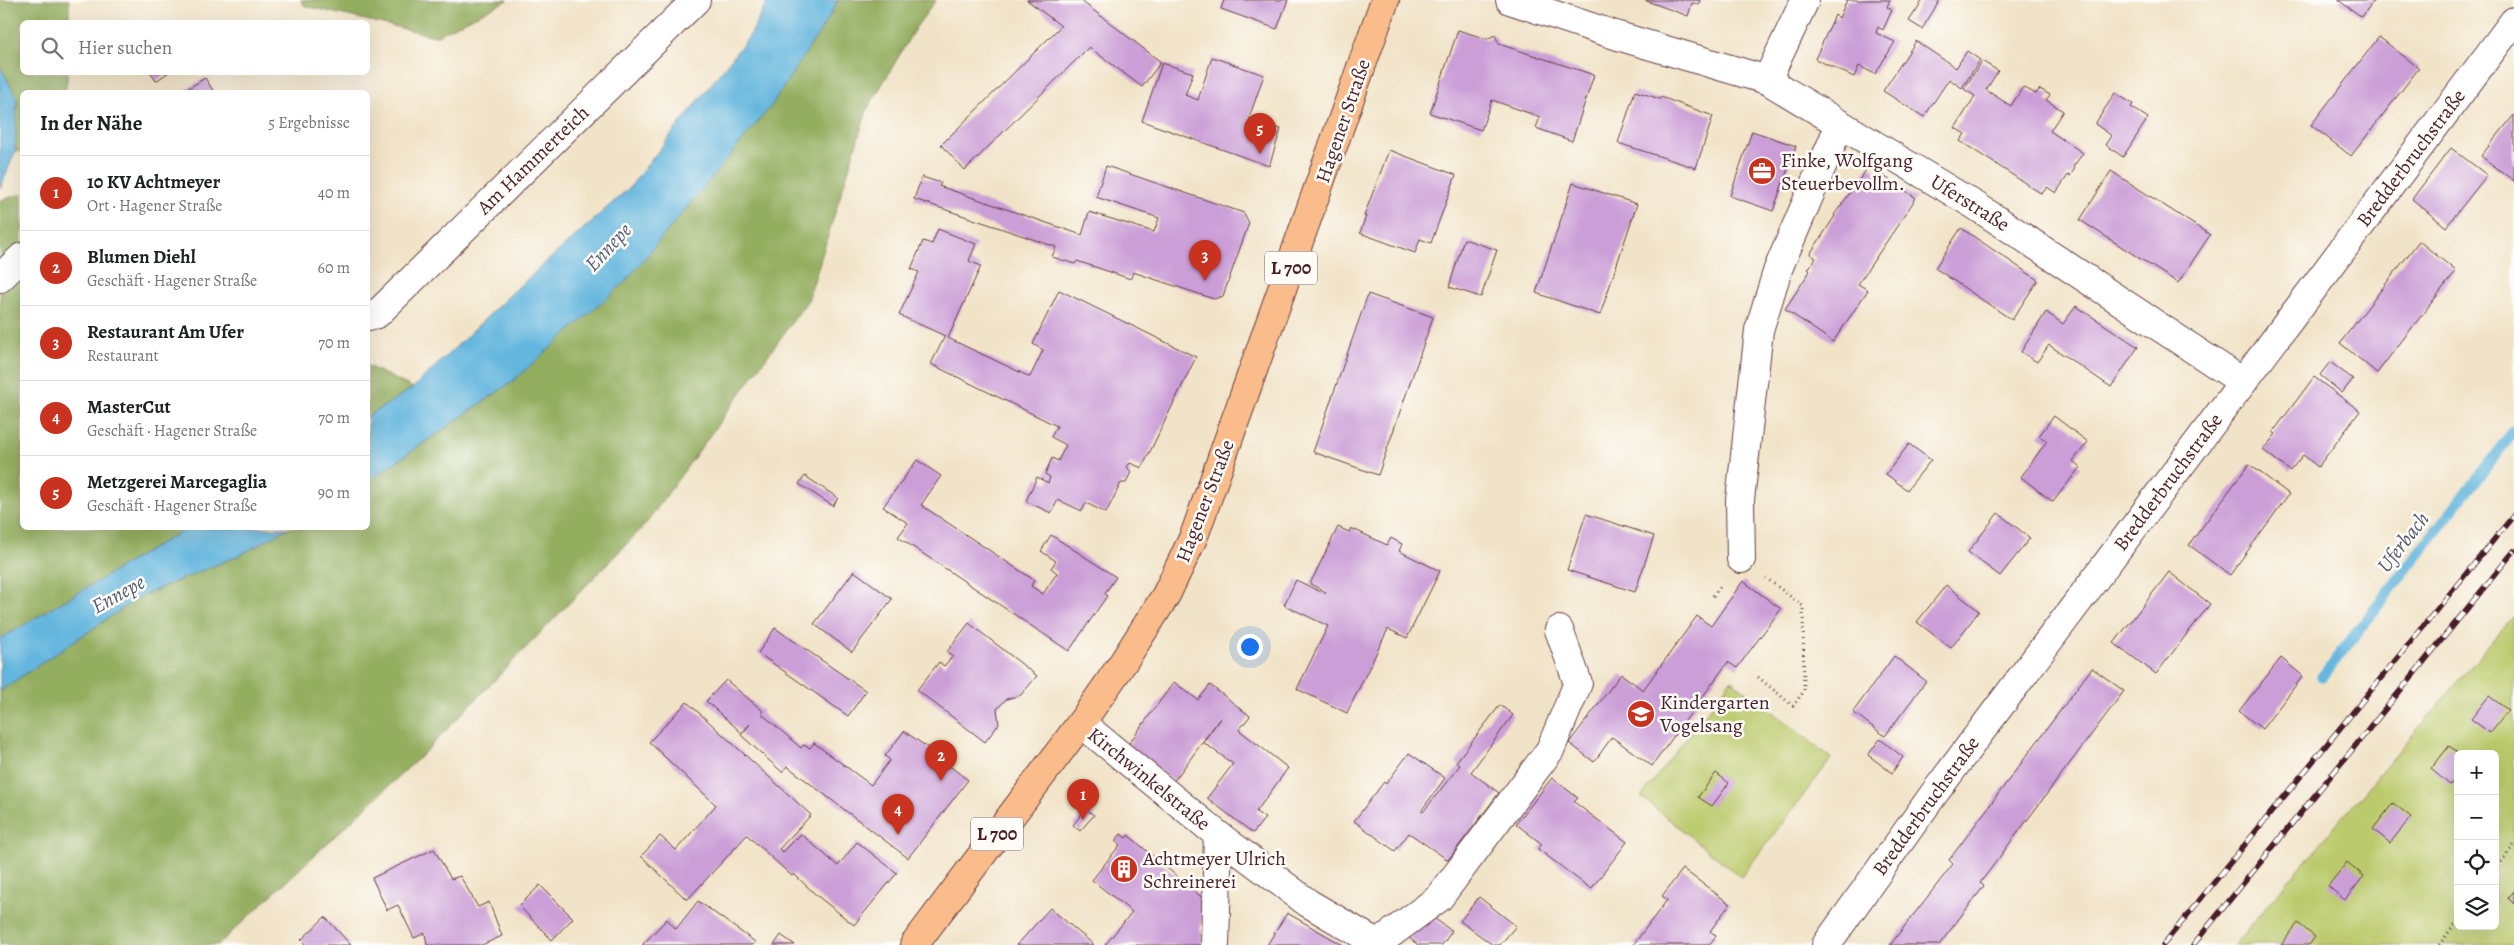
<!DOCTYPE html>
<html lang="de">
<meta charset="utf-8">
<style>
body{margin:0;font-family:Alegreya,serif;background:#f2f2f2;color:#202124}
.controls{position:absolute;right:15px;bottom:15px;display:grid;overflow:hidden;border-radius:8px;box-shadow:0 5px 20px #0002}
.controls button{width:45px;height:45px;display:grid;place-items:center;padding:0;border:0;border-bottom:1px solid #e0e0e0;background:#fff;color:#202124;font:25px sans-serif}
.you{position:absolute;left:1249px;top:646px;width:18px;height:18px;margin:-12px;border:4px solid #fff;border-radius:50%;background:#1a73e8;box-shadow:0 0 0 8px #1a73e833}
.badge{display:grid;place-items:center;width:32px;height:32px;border-radius:50%;background:#c8321e;color:#fff;font-size:16px;font-weight:700}
.pin{position:absolute;translate:-50% -41px;filter:drop-shadow(0 1px 2px #0008)}
.pin::after{content:'';position:absolute;top:26px;width:18px;height:15px;background:inherit;clip-path:polygon(0 0,100% 0,50% 100%)}
.list{margin:0;padding:0;list-style:none}
h2{display:flex;justify-content:space-between;align-items:center;height:65px;margin:0;padding:0 20px;font-size:21px}
h2 small{font-size:16px;font-weight:400;color:#757577}
.list li{display:grid;grid-template-columns:32px 1fr auto;gap:15px;align-items:center;box-sizing:border-box;height:75px;padding:0 20px;border-top:1px solid #e0e0e0}
.list b{display:block;font-size:19px;white-space:nowrap}
.list p{margin:0;font-size:16px;white-space:nowrap;color:#757577}
.list em{font-size:16px;font-style:normal;color:#757577}
.icon{flex:none;width:28px;height:28px;fill:none;stroke:currentColor;stroke-width:2;stroke-linecap:round;stroke-linejoin:round}
.map{position:relative;flex:none;width:2514px;height:945px;overflow:hidden}
.search{position:absolute;background:#fff;box-shadow:0 5px 20px #0002;left:20px;top:20px;width:350px;height:55px;display:flex;align-items:center;gap:12px;box-sizing:border-box;padding:0 18px;border-radius:8px;color:#757577;font-size:19px}
.panel{position:absolute;background:#fff;box-shadow:0 5px 20px #0002;left:20px;top:90px;width:350px;height:440px;border-radius:8px}
.map>svg:first-child{display:block}
.green{fill:#bbca6c;stroke:#82744c;fill-rule:evenodd}
.forest{fill:#94ae60;stroke:#6f6646}
.water{fill:#63b6de;stroke:#566a84}
.lines{fill:none;stroke-linecap:round;stroke-linejoin:round}
.stream{stroke:#63b6de;stroke-width:11}
.building{fill:#cb9ed7}
.minor-casing{stroke:#633c42;stroke-width:30}
.major-casing{stroke:#633c42;stroke-width:30}
.path{stroke:#633c42;stroke-width:3;stroke-dasharray:1 4;stroke-linecap:butt}
.minor{stroke:#fff;stroke-width:28}
.major{stroke:#f9bc8a;stroke-width:28}
.rail-casing{stroke:#4a1f2b;stroke-width:5.5}
.rail{stroke:#fdfcf7;stroke-width:4;stroke-dasharray:11;stroke-linecap:butt}
.labels{text-anchor:middle;dominant-baseline:central;stroke-width:5;stroke-linejoin:round;paint-order:stroke}
.shield{fill:#fdfcf7;stroke:#806168;stroke-width:1}
.shield-label{font-size:19px;font-weight:bold;fill:#4a1f2b}
.street-label{font-size:20px;fill:#4a1f2b;stroke:#fdfcf7}
.poi-label{font-size:20px;fill:#4a1f2b;stroke:#fdfcf7;text-anchor:start}
.water-label{font-size:21px;font-style:italic;fill:#545b73;stroke:#fdfcf7}
</style>
<div class="map">
<svg width="2514" height="945" viewBox="0 0 2514 945">
<rect width="100%" height="100%" fill="#fdfcf7"/>
<filter id="ink" filterUnits="userSpaceOnUse"><feTurbulence type="fractalNoise" baseFrequency=".02" numOctaves="2"/><feDisplacementMap in="SourceGraphic" scale="10" xChannelSelector="R" yChannelSelector="G"/><feConvolveMatrix kernelMatrix="1 2 1 2 8 2 1 2 1" color-interpolation-filters="sRGB"/></filter>
<filter id="wash" filterUnits="userSpaceOnUse"><feTurbulence type="fractalNoise" baseFrequency=".0096" numOctaves="4" result="noise"/><feDisplacementMap in="SourceGraphic" scale="20" xChannelSelector="R" yChannelSelector="G"/><feGaussianBlur stdDeviation="1.12" result="paint"/><feColorMatrix in="noise" values="0 0 0 0 0 0 0 0 0 0 0 0 0 0 0 0 0 1.4 0 .05"/><feComposite in="paint" operator="in"/></filter>
<g filter="url(#wash)">
<rect width="100%" height="100%" fill="#f1e3c7"/>
<g class="green">
<path d="M2514 616V945H2234ZM2458 754H2495V926H2458Z"/>
<polygon points="1731,680 1832,758 1741,877 1641,797"/>
</g>
<g class="forest">
<polygon points="0,0 69,0 69,22 22,22 22,72 68,73 65,92 22,92 22,151 15,152 17,98 0,66"/>
<polygon points="301,0 508,0 435,36 305,6"/>
<polygon points="838,0 936,0 916,27 867,110 808,300 645,525 422,755 218,945 0,945 0,691 141,596 242,554 288,528 368,528 368,481 512,382 829,17"/>
<polygon points="22,194 22,528 187,528 0,639 0,200"/>
<polygon points="368,366 413,388 368,416"/>
</g>
<g class="water">
<polygon points="768,0 838,0 829,17 771,106 625,282 512,382 368,481 368,416 413,388 514,291 629,188 751,34"/>
<polygon points="0,66 17,98 15,152 0,189"/>
<polygon points="187,528 288,528 242,554 141,596 0,691 0,639"/>
</g>
<g class="lines">
<polyline class="stream" points="2322,677 2514,431"/>
</g>
<g id="blocks">
<g class="building">
<polygon points="1027,0 1080,0 1161,62 1142,87 1089,47 965,170 941,145 1061,26"/>
<polygon points="1224,0 1288,0 1277,29 1221,9"/>
<polygon points="1644,0 1700,0 1699,5 1692,3 1688,16"/>
<polygon points="1847,0 1890,0 1887,7 1892,10 1883,30 1878,27 1876,33 1895,42 1875,74 1859,66 1854,77 1815,59 1835,15 1839,18"/>
<polygon points="1923,0 1940,0 1922,29 1909,21"/>
<polygon points="2338,0 2374,0 2362,17"/>
<polygon points="1458,30 1487,39 1495,35 1499,44 1594,75 1572,141 1536,128 1540,117 1492,100 1481,130 1430,113"/>
<polygon points="2379,37 2419,68 2351,156 2311,125"/>
<polygon points="1916,41 1956,68 1967,51 1980,60 1962,88 1949,79 1924,117 1883,91"/>
<polygon points="1212,57 1264,75 1249,118 1281,129 1269,166 1142,121 1162,63 1193,73 1185,95 1198,100"/>
<polygon points="1982,61 1998,71 1986,90 2011,106 2023,87 2036,94 2040,89 2050,95 2046,100 2063,111 2050,131 2083,153 2073,167 2075,168 2070,176 2068,175 2056,193 2047,187 2042,194 1960,141 1965,134 1955,128 1975,96 1964,89"/>
<polygon points="150,72 169,72 156,81"/>
<polygon points="205,78 214,92 182,92"/>
<polygon points="1635,91 1660,99 1661,97 1713,116 1696,168 1618,143"/>
<polygon points="2115,93 2133,104 2131,107 2148,118 2123,157 2106,145 2112,136 2095,124"/>
<polygon points="2514,115 2514,181 2481,156"/>
<polygon points="1752,131 1796,146 1773,211 1730,196"/>
<polygon points="2451,148 2487,175 2446,227 2412,199"/>
<polygon points="1389,150 1456,175 1431,243 1420,239 1415,253 1360,233 1366,216 1364,216"/>
<polygon points="1106,166 1244,213 1249,223 1223,296 1214,299 1133,272 1131,279 1077,261 1075,264 1052,257 1056,247 914,199 922,177 941,183 939,186 1082,235 1089,212 1154,232 1159,218 1096,197"/>
<polygon points="1869,166 1916,198 1858,284 1868,290 1833,342 1785,309 1810,271 1808,269 1816,258 1810,254 1835,216 1834,215"/>
<polygon points="2111,171 2210,235 2178,283 2080,220"/>
<polygon points="1573,183 1637,204 1600,315 1536,293"/>
<polygon points="1961,228 2038,280 2012,320 1935,268"/>
<polygon points="938,229 976,244 969,261 981,266 948,338 1030,377 1043,350 1033,344 1059,290 1196,357 1142,468 1130,463 1127,467 1131,472 1126,483 1121,483 1106,513 1086,503 1082,511 1058,500 1051,513 1026,501 1037,477 1048,483 1050,477 1045,474 1052,458 1058,461 1066,445 1051,437 1057,426 931,364 945,336 899,315 919,272 911,269 923,241 932,244"/>
<polygon points="1464,239 1497,250 1481,297 1449,287"/>
<polygon points="2419,241 2456,271 2377,373 2340,343"/>
<polygon points="1368,294 1433,317 1378,475 1313,452"/>
<polygon points="2076,306 2138,347 2111,387 2049,345 2037,362 2021,352 2046,312 2063,324"/>
<polygon points="2330,362 2353,379 2342,393 2320,375"/>
<polygon points="2314,377 2360,411 2318,467 2303,455 2290,471 2263,450 2276,434 2273,432"/>
<polygon points="2054,416 2088,442 2073,461 2080,467 2053,502 2021,477 2047,441 2039,436"/>
<polygon points="1909,444 1931,460 1907,490 1886,474"/>
<polygon points="917,460 941,476 921,505 1034,580 1031,586 1043,594 1057,573 1051,568 1056,561 1041,551 1051,535 1116,577 1105,593 1107,596 1069,651 898,537 908,523 883,507"/>
<polygon points="2249,464 2289,494 2230,575 2189,545"/>
<polygon points="805,476 838,498 833,506 799,484"/>
<polygon points="1998,513 2030,538 2000,576 1968,552"/>
<polygon points="1586,514 1654,536 1635,592 1567,570"/>
<polygon points="1338,527 1349,532 1351,528 1387,545 1391,538 1402,544 1399,551 1440,571 1407,638 1388,629 1347,713 1297,689 1328,626 1284,605 1296,580 1325,594 1326,592 1310,584"/>
<polygon points="854,571 892,599 852,652 814,624"/>
<polygon points="2169,572 2210,604 2156,674 2114,643"/>
<polygon points="1743,581 1781,609 1737,668 1728,662 1652,766 1612,737 1594,762 1569,743 1621,674 1643,690 1697,616 1711,626"/>
<polygon points="1946,585 1979,611 1951,648 1917,622"/>
<polygon points="969,623 1037,676 1021,695 1006,699 997,709 999,724 985,742 917,690 939,662 944,666 953,656 947,652"/>
<polygon points="775,628 866,691 848,716 758,653"/>
<polygon points="1894,656 1926,681 1885,736 1853,712"/>
<polygon points="2281,658 2303,676 2262,729 2239,711"/>
<polygon points="2092,668 2124,691 1980,883 1984,886 1939,945 1890,945 1953,864 1949,860"/>
<polygon points="726,680 763,711 761,713 801,748 803,745 810,748 814,743 871,785 890,760 885,756 904,731 944,759 943,761 968,780 908,858 787,766 782,772 741,735 750,724 742,733 706,701"/>
<polygon points="1174,682 1198,700 1210,685 1250,716 1239,730 1288,768 1256,812 1265,818 1253,833 1207,798 1233,764 1203,742 1221,717 1174,781 1127,746"/>
<polygon points="2489,696 2508,710 2490,733 2471,719"/>
<polygon points="687,702 811,815 779,849 783,852 801,834 838,866 857,842 897,873 854,925 815,894 794,874 792,876 747,835 687,900 641,856 660,836 676,850 716,805 649,742"/>
<polygon points="1500,705 1513,715 1471,772 1499,793 1448,860 1409,833 1395,851 1354,821 1384,782 1386,784 1409,753 1445,778 1421,811 1423,812 1460,765 1456,762"/>
<polygon points="1880,739 1903,757 1892,773 1868,755"/>
<polygon points="2449,746 2459,754 2458,775 2450,785 2431,769"/>
<polygon points="1716,773 1729,783 1712,806 1698,797"/>
<polygon points="1552,778 1578,798 1574,802 1627,842 1591,889 1538,849 1542,844 1516,824"/>
<polygon points="2393,803 2411,817 2390,843 2373,829"/>
<polygon points="1086,809 1094,815 1080,831 1073,825"/>
<polygon points="1121,834 1126,838 1128,835 1205,900 1200,931 1203,933 1201,945 1105,945 1132,912 1092,880 1120,845 1115,841"/>
<polygon points="434,849 451,879 460,876 478,907 489,902 502,936 482,945 427,945 425,933 414,938 398,905 387,910 372,878"/>
<polygon points="2347,862 2364,876 2345,900 2328,886"/>
<polygon points="1683,869 1730,904 1710,931 1716,936 1709,945 1633,945 1667,900 1662,896"/>
<polygon points="540,885 573,918 552,940 519,906"/>
<polygon points="2514,891 2514,904 2508,898"/>
<polygon points="1479,897 1516,926 1500,945 1493,945 1460,921"/>
<polygon points="698,901 755,942 753,945 642,945 667,919 676,929"/>
<polygon points="1050,908 1094,945 1017,945"/>
<polygon points="1287,913 1343,945 1267,945"/>
<polygon points="1428,914 1452,931 1442,945 1418,945 1409,938"/>
<polygon points="325,917 351,945 306,945 301,940"/>
<polygon points="2298,923 2315,937 2309,945 2281,945"/>
<polygon points="781,935 795,945 774,945"/>
</g>
</g>
</g>
<g filter="url(#ink)">
<use href="#blocks" fill-opacity="0" stroke="#633c42" stroke-width="1"/>
<g class="lines">
<defs>
<g id="minor">
<polyline points="1510,0 1618,36 1767,80 1976,206 2243,382"/>
<polyline points="1767,80 1805,0"/>
<polyline points="0,278 22,257"/>
<polyline points="368,316 377,314 696,0"/>
<polyline points="1741,559 1740,500 1759,330 1778,269 1840,124"/>
<polyline points="1081,723 1218,835 1215,945"/>
<polyline points="1218,835 1308,903 1380,945"/>
<polyline points="1377,944 1439,898 1550,750 1578,683 1559,630"/>
<polyline points="1826,945 1933,795 2514,21"/>
</g>
<polyline id="major" points="914,945 1081,723 1122,664 1166,595 1194,536 1385,0"/>
</defs>
<use href="#minor" class="minor-casing"/>
<use href="#major" class="major-casing"/>
<g class="path">
<polyline points="1713,596 1722,584"/>
<polyline points="1758,677 1793,706 1804,691 1803,606 1766,578"/>
<polyline points="2495,870 2514,845"/>
<polyline points="2439,945 2458,920"/>
</g>
<use href="#minor" class="minor"/>
<use href="#major" class="major"/>
<defs>
<g id="rail">
<polyline points="2163,945 2514,515"/>
<polyline points="2193,945 2514,551"/>
</g>
</defs>
<use href="#rail" class="rail-casing"/>
<use href="#rail" class="rail"/>
</g>
</g>
<defs>
<symbol id="office-disc" viewBox="-11 -11 22 22"><circle r="9.5" fill="#c8321e" stroke="#fdfcf7"/><path d="M-6-3h4V-5.5h4V-3h4V5H-6ZM-1-4.5V-3h2v-1.5ZM-6 0V1H6V0Z" fill="#fff"/></symbol>
<symbol id="school-disc" viewBox="-11 -11 22 22"><circle r="9.5" fill="#c8321e" stroke="#fdfcf7"/><path d="M0-5L7-2L0 1L-7-2ZM-4 1L0 2.5L4 1V4Q0 6-4 4Z" fill="#fff"/></symbol>
<symbol id="building-disc" viewBox="-11 -11 22 22"><circle r="9.5" fill="#c8321e" stroke="#fdfcf7"/><path d="M-4-6H4V6H1V3H-1V6H-4ZM-2.5-4.3h1.7v1.8h-1.7ZM.8-4.3h1.7v1.8H.8ZM-2.5-1h1.7V.8h-1.7ZM.8-1h1.7V.8H.8Z" fill="#fff"/></symbol>
</defs>
<g fill-rule="evenodd">
<use href="#office-disc" x="1746" y="155" width="32" height="32"/>
<use href="#school-disc" x="1625" y="698" width="32" height="32"/>
<use href="#building-disc" x="1108" y="853" width="32" height="32"/>
</g>
<g class="labels">
<g class="shield">
<rect x="1265" y="251.5" width="52" height="33" rx="4"/>
<rect x="971" y="817.5" width="52" height="33" rx="4"/>
</g>
<g class="shield-label">
<text x="1291" y="268">L 700</text>
<text x="997" y="834">L 700</text>
</g>
<g class="street-label">
<text transform="translate(1343 121) rotate(-71)">Hagener Straße</text>
<text transform="translate(2411 158) rotate(-53)">Bredderbruchstraße</text>
<text transform="translate(533 160) rotate(-44)">Am Hammerteich</text>
<text transform="translate(1970 203) rotate(32)">Uferstraße</text>
<text transform="translate(2168 482) rotate(-53)">Bredderbruchstraße</text>
<text transform="translate(1205 501) rotate(-69)">Hagener Straße</text>
<text transform="translate(1149 779) rotate(39)">Kirchwinkelstraße</text>
<text transform="translate(1926 806) rotate(-54)">Bredderbruchstraße</text>
</g>
<g class="poi-label">
<text x="1781" y="160">Finke, Wolfgang<tspan x="1781" dy="23">Steuerbevollm.</tspan></text>
<text x="1660" y="702">Kindergarten<tspan x="1660" dy="23">Vogelsang</tspan></text>
<text x="1143" y="858">Achtmeyer Ulrich<tspan x="1143" dy="23">Schreinerei</tspan></text>
</g>
<g class="water-label">
<text transform="translate(608 247) rotate(-47)">Ennepe</text>
<text transform="translate(2403 542) rotate(-52)">Uferbach</text>
<text transform="translate(118 594) rotate(-29)">Ennepe</text>
</g>
</g>
</svg>
<div class="controls">
<button>+</button>
<button>−</button>
<button><svg class="icon" aria-label="locate" viewBox="0 0 24 24"><circle cx="12" cy="12" r="6"/><path d="M12 2v4M12 18v4M2 12h4M18 12h4"/></svg></button>
<button><svg class="icon" aria-label="layers" viewBox="0 0 24 24"><path d="M12 4l9 5-9 5-9-5zM3 14l9 5 9-5"/></svg></button>
</div>
<div class="you"></div>
<div class="pin badge" style="left:1083px;top:820px">1</div>
<div class="pin badge" style="left:941px;top:781px">2</div>
<div class="pin badge" style="left:1205px;top:281px">3</div>
<div class="pin badge" style="left:898px;top:835px">4</div>
<div class="pin badge" style="left:1260px;top:154px">5</div>
<div class="search"><svg class="icon" aria-label="search" viewBox="0 0 24 24"><circle cx="10" cy="10" r="6"/><path d="M15 15l6 6"/></svg>Hier suchen</div>
<section class="panel">
<h2>In der Nähe<small>5 Ergebnisse</small></h2>
<ul class="list">
<li><span class="badge">1</span><div><b>10 KV Achtmeyer</b><p>Ort · Hagener Straße</p></div><em>40 m</em></li>
<li><span class="badge">2</span><div><b>Blumen Diehl</b><p>Geschäft · Hagener Straße</p></div><em>60 m</em></li>
<li><span class="badge">3</span><div><b>Restaurant Am Ufer</b><p>Restaurant</p></div><em>70 m</em></li>
<li><span class="badge">4</span><div><b>MasterCut</b><p>Geschäft · Hagener Straße</p></div><em>70 m</em></li>
<li><span class="badge">5</span><div><b>Metzgerei Marcegaglia</b><p>Geschäft · Hagener Straße</p></div><em>90 m</em></li>
</ul>
</section>
</div>
